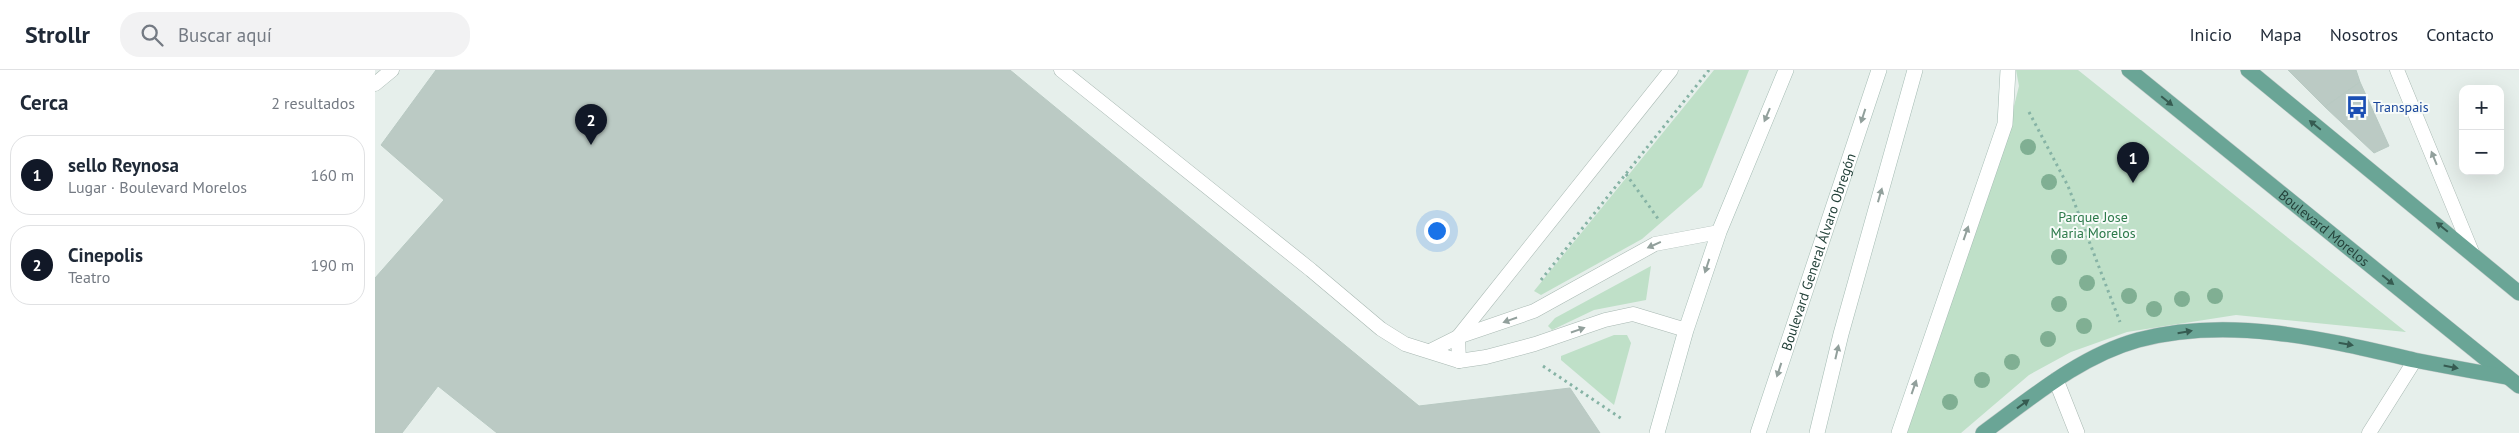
<!DOCTYPE html>
<html lang="es">
<meta charset="utf-8">
<style>
body{margin:0;font-family:"PT Sans",sans-serif;background:#f2f2f3;color:#1f2937}
.controls{position:absolute;right:15px;top:15px;display:grid;overflow:hidden;border-radius:10px;box-shadow:0 5px 20px #0002}
.controls button{width:45px;height:45px;display:grid;place-items:center;padding:0;border:0;border-bottom:1px solid #e0e1e3;background:#fff;color:#1f2937;font:25px sans-serif}
.you{position:absolute;left:1061px;top:160px;width:18px;height:18px;margin:-12px;border:4px solid #fff;border-radius:50%;background:#1a73e8;box-shadow:0 0 0 8px #1a73e833}
.badge{display:grid;place-items:center;width:32px;height:32px;border-radius:50%;background:#111827;color:#fff;font-size:16px;font-weight:700}
.pin{position:absolute;translate:-50% -41px;filter:drop-shadow(0 1px 2px #0008)}
.pin::after{content:'';position:absolute;top:26px;width:18px;height:15px;background:inherit;clip-path:polygon(0 0,100% 0,50% 100%)}
.list{margin:0;padding:0;list-style:none}
h2{display:flex;justify-content:space-between;align-items:center;height:65px;margin:0;padding:0 20px;font-size:21px}
h2 small{font-size:16px;font-weight:400;color:#747a83}
.list li{display:grid;grid-template-columns:32px 1fr auto;gap:15px;align-items:center;box-sizing:border-box;height:80px;margin:0 10px 10px;padding:0 10px;border:1px solid #e0e1e3;border-radius:20px}
.list b{display:block;font-size:19px;white-space:nowrap}
.list p{margin:0;font-size:16px;white-space:nowrap;color:#747a83}
.list em{font-size:16px;font-style:normal;color:#747a83}
.icon{flex:none;width:28px;height:28px;fill:none;stroke:currentColor;stroke-width:2;stroke-linecap:round;stroke-linejoin:round}
.map{position:relative;flex:none;width:2144px;height:363px;overflow:hidden}
header{display:flex;align-items:center;gap:30px;box-sizing:border-box;height:70px;padding:0 25px;background:#fff;border-bottom:1px solid #e0e1e3}
header strong{font-size:24px}
nav{display:flex;gap:28px;margin-inline-start:auto;font-size:18px}
.search{width:350px;height:45px;background:#f2f2f3;display:flex;align-items:center;gap:12px;box-sizing:border-box;padding:0 18px;border-radius:20px;color:#747a83;font-size:19px}
main{display:flex}
aside{flex:1;background:#fff}
.map>svg:first-child{display:block}
.green{fill:#bfe0c8}
.building{fill:#bbcac4;stroke:#b8c9c2}
.lines{fill:none;stroke-linecap:round;stroke-linejoin:round}
.lane-casing{stroke:#a8b8b2;stroke-width:15}
.street-casing{stroke:#a8b8b2;stroke-width:16}
.secondary-casing{stroke:#a4bbb3;stroke-width:16}
.primary-casing{stroke:#c2cac8;stroke-width:16}
.path{stroke:#86b3a5;stroke-width:3;stroke-dasharray:2.5 4;stroke-linecap:butt}
.lane{stroke:#fff;stroke-width:14}
.street{stroke:#fff;stroke-width:15}
.secondary{stroke:#fff;stroke-width:15}
.primary{stroke:#6aa596;stroke-width:15}
.tree{fill:#80af93}
.oneway{fill:#365b51}
.oneway2{fill:#92a09c}
.labels{text-anchor:middle;dominant-baseline:central;stroke-width:4;stroke-linejoin:round;paint-order:stroke}
.transit-label{font-size:14px;fill:#164399;stroke:#f7fbf9;text-anchor:start}
.park-label{font-size:14px;fill:#2d7a4b;stroke:#f7fbf9}
.street-label{font-size:14px;fill:#24423a;stroke:#f7fbf9}
</style>
<header>
<strong>Strollr</strong>
<div class="search"><svg class="icon" aria-label="search" viewBox="0 0 24 24"><circle cx="10" cy="10" r="6"/><path d="M15 15l6 6"/></svg>Buscar aquí</div>
<nav><a>Inicio</a><a>Mapa</a><a>Nosotros</a><a>Contacto</a></nav>
</header>
<main>
<aside>
<h2>Cerca<small>2 resultados</small></h2>
<ul class="list">
<li><span class="badge">1</span><div><b>sello Reynosa</b><p>Lugar · Boulevard Morelos</p></div><em>160 m</em></li>
<li><span class="badge">2</span><div><b>Cinepolis</b><p>Teatro</p></div><em>190 m</em></li>
</ul>
</aside>
<div class="map">
<svg width="2144" height="363" viewBox="0 0 2144 363">
<rect width="100%" height="100%" fill="#e6efeb"/>
<g class="green">
<polygon points="1339,0 1374,0 1327,117 1267,169 1166,225 1159,221"/>
<polygon points="1641,0 1703,0 2031,262 1861,245 1752,262 1696,282 1654,305 1586,363 1532,363 1631,68 1644,16"/>
<polygon points="1276,196 1271,230 1219,240 1177,260 1173,256 1180,248"/>
<polygon points="1239,265 1252,265 1256,273 1239,335 1186,290 1186,286"/>
</g>
<g class="building">
<polygon points="61,0 635,0 1044,336 1195,318 1225,363 122,363 63,316 27,363 0,363 0,208 69,130 6,75"/>
<polygon points="1913,0 1981,0 1985,12 1950,37"/>
<polygon points="1985,12 2014,76 1999,83 1950,37"/>
</g>
<g class="lines">
<defs>
<g id="lane">
<polyline points="686,0 936,200 1006,259 1030,274 1084,291 1111,287 1160,274 1230,250 1258,244 1311,260"/>
<polyline points="2022,0 2097,182"/>
<polyline points="0,14 17,0"/>
<polyline points="1055,281 1083,267 1159,241 1280,174 1344,162"/>
<polyline points="1084,291 1083,267 1296,0"/>
<polyline points="1994,363 2040,290"/>
</g>
<polyline id="street" points="1681,310 1702,363"/>
<g id="secondary">
<polyline points="1282,363 1311,260 1344,162 1411,0"/>
<path id="s1" d="M1383 363 1504 0"/>
<polyline points="1442,363 1466,264 1540,0"/>
<polyline points="1524,363 1630,54 1633,0"/>
</g>
<g id="primary">
<path id="s2" d="M1754 0 2144 316"/>
<polyline points="1873,0 2144,223"/>
<path d="M1608 363C1656 328 1705 286 1763 270 1855 246 1949 269 2039 290 2070 296 2101 302 2132 307"/>
</g>
</defs>
<use href="#lane" class="lane-casing"/>
<use href="#street" class="street-casing"/>
<use href="#secondary" class="secondary-casing"/>
<use href="#primary" class="primary-casing"/>
<g class="path">
<polyline points="1654,42 1693,116 1745,252"/>
<polyline points="1251,104 1284,150"/>
<polyline points="1166,210 1334,0"/>
<polyline points="1168,296 1247,349"/>
</g>
<use href="#lane" class="lane"/>
<use href="#street" class="street"/>
<use href="#secondary" class="secondary"/>
<use href="#primary" class="primary"/>
</g>
<g class="tree">
<circle cx="1653" cy="77" r="8"/>
<circle cx="1674" cy="112" r="8"/>
<circle cx="1684" cy="187" r="8"/>
<circle cx="1712" cy="213" r="8"/>
<circle cx="1754" cy="226" r="8"/>
<circle cx="1840" cy="226" r="8"/>
<circle cx="1807" cy="229" r="8"/>
<circle cx="1684" cy="234" r="8"/>
<circle cx="1779" cy="239" r="8"/>
<circle cx="1709" cy="256" r="8"/>
<circle cx="1673" cy="269" r="8"/>
<circle cx="1637" cy="292" r="8"/>
<circle cx="1607" cy="310" r="8"/>
<circle cx="1575" cy="332" r="8"/>
</g>
<defs><path id="oneway-solid" d="M-6-.8H1V-3.2L6.5 0L1 3.2V.8H-6Z" transform="scale(1.25)"/></defs>
<g class="oneway">
<use href="#oneway-solid" transform="translate(1792 31) rotate(39)"/>
<use href="#oneway-solid" transform="translate(1940 55) rotate(-141)"/>
<use href="#oneway-solid" transform="translate(2067 157) rotate(-141)"/>
<use href="#oneway-solid" transform="translate(2013 210) rotate(39)"/>
<use href="#oneway-solid" transform="translate(1810 262) rotate(-10)"/>
<use href="#oneway-solid" transform="translate(1971 274) rotate(10)"/>
<use href="#oneway-solid" transform="translate(2076 297) rotate(11)"/>
<use href="#oneway-solid" transform="translate(1648 334) rotate(-36)"/>
</g>
<g class="oneway2">
<use href="#oneway-solid" transform="translate(1392 45) rotate(113)"/>
<use href="#oneway-solid" transform="translate(1488 46) rotate(108)"/>
<use href="#oneway-solid" transform="translate(2059 88) rotate(-112)"/>
<use href="#oneway-solid" transform="translate(1505 125) rotate(-74)"/>
<use href="#oneway-solid" transform="translate(1591 163) rotate(-71)"/>
<use href="#oneway-solid" transform="translate(1279 175) rotate(156)"/>
<use href="#oneway-solid" transform="translate(1332 196) rotate(108)"/>
<use href="#oneway-solid" transform="translate(1135 250) rotate(161)"/>
<use href="#oneway-solid" transform="translate(1203 260) rotate(-19)"/>
<use href="#oneway-solid" transform="translate(1462 282) rotate(-77)"/>
<use href="#oneway-solid" transform="translate(1404 300) rotate(108)"/>
<use href="#oneway-solid" transform="translate(1539 317) rotate(-71)"/>
</g>
<defs>
<symbol id="bus-bare" viewBox="-9 -9 18 18"><path d="M-5-6H5V4H4V6H2V4H-2V6H-4V4H-5ZM-3.5-4V0h7V-4ZM-3.5 1.2v1.5H-2V1.2ZM2 1.2v1.5H3.5V1.2Z" fill="#1a4fb4" stroke="#f7fbf9" stroke-width="2.5" paint-order="stroke"/></symbol>
</defs>
<g fill-rule="evenodd">
<use href="#bus-bare" x="1966" y="21" width="32" height="32"/>
</g>
<g class="labels">
<g class="transit-label">
<text x="1998" y="37">Transpais</text>
</g>
<g class="park-label">
<text x="1718" y="147">Parque Jose<tspan x="1718" dy="16">Maria Morelos</tspan></text>
</g>
<g class="street-label">
<text stroke="none"><textPath href="#s2" startOffset="251">Boulevard Morelos</textPath></text>
<text stroke="none"><textPath href="#s1" startOffset="191">Boulevard General Álvaro Obregón</textPath></text>
</g>
</g>
</svg>
<div class="controls">
<button>+</button>
<button>−</button>
</div>
<div class="you"></div>
<div class="pin badge" style="left:1758px;top:113px">1</div>
<div class="pin badge" style="left:216px;top:75px">2</div>
</div>
</main>
